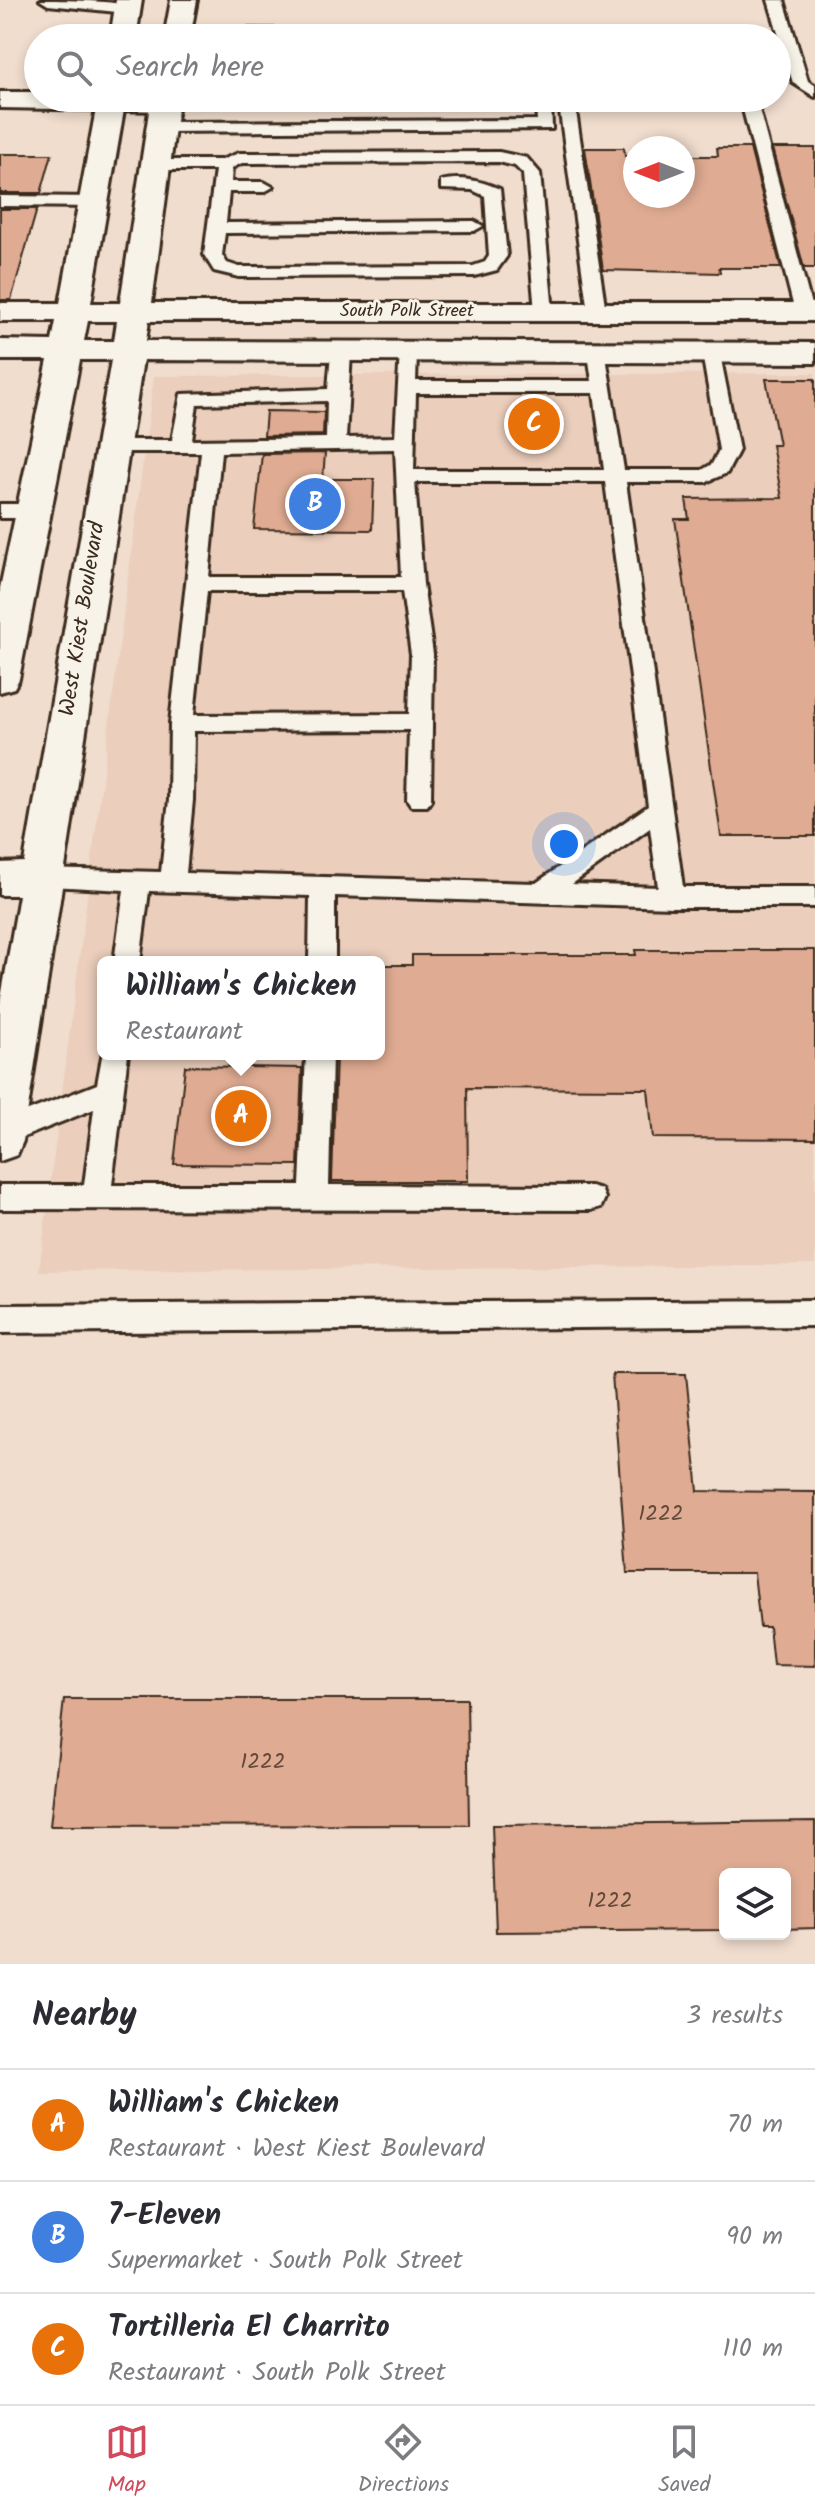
<!DOCTYPE html>
<meta charset="utf-8">
<style>
body{margin:0;font-family:Kalam,sans-serif;background:#f2f2f3;color:#2b2b33}
.controls{position:absolute;right:24px;bottom:24px;display:grid;overflow:hidden;border-radius:12px;box-shadow:0 4px 12px #0003}
.controls button{width:72px;height:72px;display:grid;place-items:center;padding:0;border:0;border-bottom:2px solid #e1e1e2;background:#fff;color:#2b2b33;font:40px sans-serif}
.compass{position:absolute;left:623px;top:136px;width:72px;height:72px;border-radius:50%;background:#fff;box-shadow:0 4px 12px #0003;rotate:270deg}
.you{position:absolute;left:564px;top:844px;width:28px;height:28px;margin:-20px;border:6px solid #fff;border-radius:50%;background:#1a73e8;box-shadow:0 0 0 12px #1a73e833}
.badge{display:grid;place-items:center;width:52px;height:52px;border-radius:50%;background:#d1495b;color:#fff;font-size:26px;font-weight:700}
.pin{position:absolute;translate:-50% -50%;border:4px solid #fff;box-shadow:0 2px 8px #0006}
.popup{position:absolute;left:97px;top:956px;width:288px;height:104px;box-sizing:border-box;display:grid;place-content:center;border-radius:12px;background:#fff;filter:drop-shadow(0 2px 6px #0005);font-size:26px;white-space:nowrap;color:#7c7c81}
.popup b{font-size:30px;color:#2b2b33}
.popup::after{content:'';position:absolute;left:50%;top:100%;margin-left:-16px;border:16px solid transparent;border-top-color:#fff}
.list{margin:0;padding:0;list-style:none}
h2{display:flex;justify-content:space-between;align-items:center;height:104px;margin:0;padding:0 32px;font-size:34px}
h2 small{font-size:26px;font-weight:400;color:#7c7c81}
.list li{display:grid;grid-template-columns:52px 1fr auto;gap:24px;align-items:center;box-sizing:border-box;height:112px;padding:0 32px;border-top:2px solid #e1e1e2}
.list b{display:block;font-size:30px;white-space:nowrap}
.list p{margin:0;font-size:26px;white-space:nowrap;color:#7c7c81}
.list em{font-size:26px;font-style:normal;color:#7c7c81}
.icon{flex:none;width:44px;height:44px;fill:none;stroke:currentColor;stroke-width:2;stroke-linecap:round;stroke-linejoin:round}
.map{position:relative;flex:none;width:815px;height:1964px;overflow:hidden}
.search{position:absolute;background:#fff;box-shadow:0 4px 12px #0003;left:24px;right:24px;top:24px;height:88px;display:flex;align-items:center;gap:20px;box-sizing:border-box;padding:0 28px;border-radius:44px;color:#7c7c81;font-size:30px}
.sheet{height:440px;background:#fff}
nav{display:flex;justify-content:space-around;align-items:center;box-sizing:border-box;height:112px;border-top:2px solid #e1e1e2;background:#fff;font-size:22px;color:#7c7c81}
nav a{display:grid;justify-items:center;gap:4px}
nav .on{color:#d1495b}
.map>svg:first-child{display:block}
.built{fill:#ebcebc;fill-rule:evenodd}
.building{fill:#dfab92;stroke:#3b2a1e;stroke-width:2}
.lines{fill:none;stroke-linecap:round;stroke-linejoin:round}
.service-casing{stroke:#3b2a1e;stroke-width:6}
.minor-casing{stroke:#3b2a1e;stroke-width:6}
.secondary-casing{stroke:#3b2a1e;stroke-width:6}
.service{fill:#f7f3e8;fill-rule:evenodd}
.minor{fill:#f7f3e8;fill-rule:evenodd}
.secondary{fill:#f7f3e8;fill-rule:evenodd}
.labels{text-anchor:middle;dominant-baseline:central;stroke-width:6;stroke-linejoin:round;paint-order:stroke}
.far-street-label{font-size:18px;fill:#3b2a1e;stroke:#f7f3e8}
.street-label{font-size:22px;fill:#3b2a1e;stroke:#f7f3e8}
.near-number-label{font-size:22px;fill:#644a3b}
</style>
<div class="map">
<svg width="815" height="1964" viewBox="0 0 815 1964">
<rect width="100%" height="100%" fill="#f0ddce"/>
<filter id="ink" filterUnits="userSpaceOnUse"><feTurbulence type="fractalNoise" baseFrequency=".0125" numOctaves="2"/><feDisplacementMap in="SourceGraphic" scale="16" xChannelSelector="R" yChannelSelector="G"/><feConvolveMatrix kernelMatrix="1 2 1 2 8 2 1 2 1" color-interpolation-filters="sRGB"/></filter>
<g filter="url(#ink)">
<path class="built" d="M815 373V1265L39 1271 154 376ZM103 962H379V1054H103Z"/>
<g class="building">
<polygon points="585,148 624,148 625,156 635,156 635,196 683,196 683,156 718,156 717,148 750,148 781,268 719,268 720,273 603,270"/>
<polygon points="772,148 815,148 815,268 804,268"/>
<polygon points="0,154 52,154 41,193 0,193"/>
<polygon points="0,209 37,209 11,300 0,300"/>
<polygon points="766,379 815,379 815,836 721,836 675,519 689,519 686,499 782,498 772,445 779,445"/>
<polygon points="266,411 324,412 323,435 264,436"/>
<polygon points="325,453 323,479 374,479 372,530 254,529 262,454"/>
<polygon points="635,950 815,950 815,1139 653,1138 648,1089 467,1088 468,1181 332,1181 336,1054 379,1054 379,965 412,965 412,955 636,955"/>
<polygon points="185,1066 302,1068 298,1165 174,1164"/>
<polygon points="612,1374 686,1374 698,1491 815,1492 815,1666 773,1665 769,1627 760,1627 754,1573 627,1573"/>
<polygon points="64,1699 467,1699 469,1825 50,1826"/>
<polygon points="815,1821 815,1928 785,1929 785,1874 725,1874 725,1930 496,1932 492,1825"/>
</g>
<g class="lines">
<defs>
<g id="service">
<path d="M40 0C62 0 119 0 135 8L127 13 48 5Z"/>
<polygon points="768,0 784,0 808,81 815,85 815,97 793,83"/>
<polygon points="177,29 537,30 543,32 545,38 171,37 169,34"/>
<polygon points="535,98 551,98 552,129 161,132 153,127 161,122 537,120"/>
<polygon points="558,98 574,98 606,312 597,318 588,312"/>
<polygon points="740,98 756,98 813,312 811,316 797,316 795,312"/>
<path d="M499 152 527 158 540 173 553 312 551 316H537L535 312 523 174 515 166 499 162 242 163 232 168 231 182H264L273 187 264 192H229L226 223 474 221 483 226 474 231 225 233 222 255 227 263 239 267 473 266 485 262 489 256 485 196 472 190 441 189V181C462 176 481 181 500 189L507 256 497 270 474 276 239 277 214 271 204 255 215 170H155L146 165 155 160H221L239 153Z"/>
<polygon points="0,196 96,197 105,202 96,207 0,206"/>
<path d="M341 347 351 353 346 438 395 437 400 350 407 348 417 354 416 381H592L588 354 598 348 605 350 624 470H702L712 464 719 450 702 353 712 347 719 349 739 450 727 473 706 482H626L683 887H815V907H672L335 896V962H309L310 896 149 891 140 962H114L124 890 32 885 29 878 32 871 41 869 161 872 169 800 170 723 201 452H112L102 446 112 440H172L181 394 328 389 331 353ZM416 393H594L604 470H414ZM327 401 326 438 192 440 197 404ZM395 449 401 577H209L221 452ZM415 482H605L648 806 536 883 186 873 193 800 194 731 409 730 407 800 411 806H427L431 800 433 654 423 584ZM207 591H402L411 654 409 714 194 715ZM650 828 658 887 572 884Z"/>
<polygon points="0,504 34,504 44,511 34,518 0,518"/>
<polygon points="103,1051 128,1054 112,1185 300,1185 306,1054 332,1054 329,1185 591,1186 601,1189 605,1198 601,1207 591,1210 0,1209 0,1185 84,1185 94,1109 1,1146 0,1122 97,1084"/>
<polygon points="815,1300 815,1326 0,1333 0,1305"/>
</g>
<polygon id="minor" points="0,92 38,92 38,98 174,98 178,103 174,109 164,111 0,108"/>
<g id="secondary">
<polygon points="116,0 142,0 136,38 110,38"/>
<polygon points="171,0 197,0 190,38 164,38"/>
<path d="M98 98H126L91 303H120L151 98H179L152 303H815V321H149L146 341 815 343V363L143 360 23 1141 17 1155 0 1161V1004L19 895H0V863L24 862 111 360H80L19 679 14 688 0 692V588L48 360H0V340L52 341 56 321H0V303H60ZM88 321H117L114 341H84Z"/>
</g>
</defs>
<use href="#service" class="service-casing"/>
<use href="#minor" class="minor-casing"/>
<use href="#secondary" class="secondary-casing"/>
<use href="#service" class="service"/>
<use href="#minor" class="minor"/>
<use href="#secondary" class="secondary"/>
</g>
</g>
<g class="labels">
<g class="far-street-label">
<text x="407" y="311">South Polk Street</text>
</g>
<g class="street-label">
<text transform="translate(83 619) rotate(-81)">West Kiest Boulevard</text>
</g>
<g class="near-number-label">
<text x="661" y="1514">1222</text>
<text x="263" y="1762">1222</text>
<text x="610" y="1901">1222</text>
</g>
</g>
</svg>
<div class="controls">
<button><svg class="icon" aria-label="layers" viewBox="0 0 24 24"><path d="M12 4l9 5-9 5-9-5zM3 14l9 5 9-5"/></svg></button>
</div>
<svg class="compass" viewBox="-18 -18 36 36"><path d="M0-13l5 13h-10z" fill="#e53935"/><path d="M0 13l5-13h-10z" fill="#7c7c81"/></svg>
<div class="you"></div>
<div class="pin badge" style="left:241px;top:1116px;background:#e8710a">A</div>
<div class="popup"><b>William's Chicken</b>Restaurant</div>
<div class="pin badge" style="left:315px;top:504px;background:#3f7fe0">B</div>
<div class="pin badge" style="left:534px;top:424px;background:#e8710a">C</div>
<div class="search"><svg class="icon" aria-label="search" viewBox="0 0 24 24"><circle cx="10" cy="10" r="6"/><path d="M15 15l6 6"/></svg>Search here</div>
</div>
<section class="sheet">
<h2>Nearby<small>3 results</small></h2>
<ul class="list">
<li><span class="badge" style="background:#e8710a">A</span><div><b>William's Chicken</b><p>Restaurant · West Kiest Boulevard</p></div><em>70 m</em></li>
<li><span class="badge" style="background:#3f7fe0">B</span><div><b>7-Eleven</b><p>Supermarket · South Polk Street</p></div><em>90 m</em></li>
<li><span class="badge" style="background:#e8710a">C</span><div><b>Tortilleria El Charrito</b><p>Restaurant · South Polk Street</p></div><em>110 m</em></li>
</ul>
</section>
<nav>
<a class="on"><svg class="icon" aria-label="map" viewBox="0 0 24 24"><path d="M3 6l6-2 6 2 6-2v14l-6 2-6-2-6 2zM9 4v14M15 6v14"/></svg>Map</a>
<a><svg class="icon" aria-label="directions" viewBox="0 0 24 24"><path d="M12 3l9 9-9 9-9-9zM9 14v-3h6M13 9l2 2-2 2"/></svg>Directions</a>
<a><svg class="icon" aria-label="saved" viewBox="0 0 24 24"><path d="M7 4h10v16l-5-4-5 4z"/></svg>Saved</a>
</nav>
